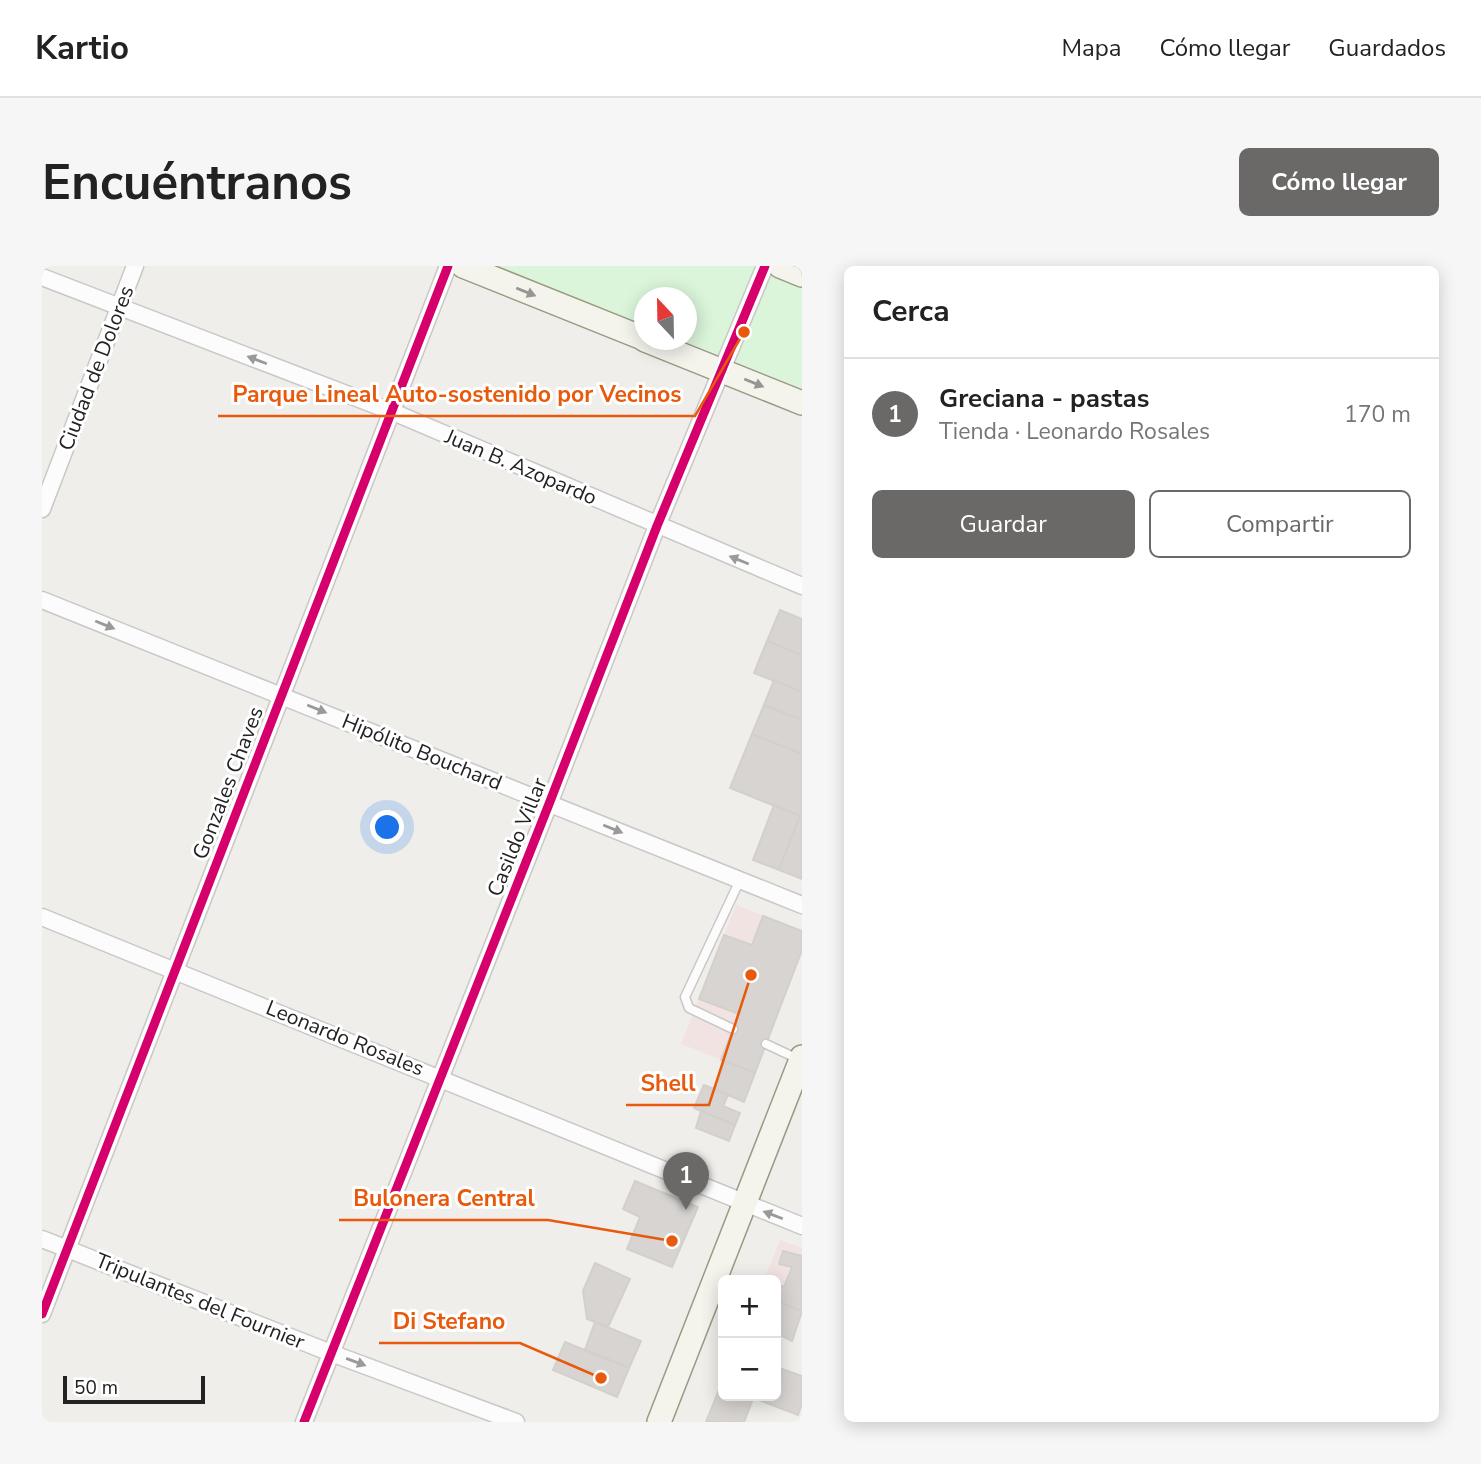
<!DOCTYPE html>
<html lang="es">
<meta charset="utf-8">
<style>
body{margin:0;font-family:"Nunito Sans",sans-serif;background:#f6f6f6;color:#222}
.controls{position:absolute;right:21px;bottom:21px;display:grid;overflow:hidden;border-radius:10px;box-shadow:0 4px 18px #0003}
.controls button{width:63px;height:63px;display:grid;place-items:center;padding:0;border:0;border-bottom:2px solid #e0e0e0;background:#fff;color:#222;font:35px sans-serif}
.compass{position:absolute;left:592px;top:21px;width:63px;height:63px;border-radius:50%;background:#fff;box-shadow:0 4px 18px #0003;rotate:338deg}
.scale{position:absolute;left:21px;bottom:18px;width:142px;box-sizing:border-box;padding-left:7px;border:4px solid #222;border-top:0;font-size:19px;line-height:24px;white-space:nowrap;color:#222;-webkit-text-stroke:5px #fff;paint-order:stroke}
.you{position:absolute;left:346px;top:562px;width:24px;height:24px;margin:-18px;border:5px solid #fff;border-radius:50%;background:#1a73e8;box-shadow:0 0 0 10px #1a73e833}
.badge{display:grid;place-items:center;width:46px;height:46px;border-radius:50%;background:#6a6968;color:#fff;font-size:23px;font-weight:700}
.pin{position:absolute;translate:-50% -58px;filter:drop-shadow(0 2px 4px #0008)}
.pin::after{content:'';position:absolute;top:37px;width:24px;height:21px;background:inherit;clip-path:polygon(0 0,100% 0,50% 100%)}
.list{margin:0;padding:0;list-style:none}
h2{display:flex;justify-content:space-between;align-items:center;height:91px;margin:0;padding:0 28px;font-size:30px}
h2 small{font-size:23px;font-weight:400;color:#767676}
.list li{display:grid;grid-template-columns:46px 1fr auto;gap:21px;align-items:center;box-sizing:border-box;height:112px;padding:0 28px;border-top:2px solid #e0e0e0}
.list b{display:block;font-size:26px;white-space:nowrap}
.list p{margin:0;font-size:23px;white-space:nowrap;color:#767676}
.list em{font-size:23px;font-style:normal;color:#767676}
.actions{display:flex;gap:14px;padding:21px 28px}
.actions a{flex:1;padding:16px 0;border:2px solid #6a6968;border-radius:10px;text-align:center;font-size:24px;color:#6a6968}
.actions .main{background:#6a6968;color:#fff}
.map{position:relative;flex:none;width:760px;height:1156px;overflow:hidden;border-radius:10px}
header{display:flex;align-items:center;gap:42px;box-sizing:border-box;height:98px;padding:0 35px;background:#fff;border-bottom:2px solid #e0e0e0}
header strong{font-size:33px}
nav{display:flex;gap:38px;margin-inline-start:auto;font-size:24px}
.intro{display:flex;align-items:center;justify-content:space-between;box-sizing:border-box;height:168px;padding:0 42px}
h1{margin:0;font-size:49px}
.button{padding:18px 32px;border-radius:10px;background:#6a6968;color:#fff;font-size:24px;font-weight:700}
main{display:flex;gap:42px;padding:0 42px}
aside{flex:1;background:#fff;border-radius:10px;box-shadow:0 4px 18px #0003}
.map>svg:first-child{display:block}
.commercial{fill:#f1e3e1}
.park{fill:#daf5da}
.building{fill:#d7d4d2;stroke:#d3d0cc;stroke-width:2}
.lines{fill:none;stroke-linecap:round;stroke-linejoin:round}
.lane-casing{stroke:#c9c8c7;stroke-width:11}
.street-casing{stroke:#c9c8c7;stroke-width:19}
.secondary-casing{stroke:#999a82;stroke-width:26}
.lane{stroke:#fdfcfc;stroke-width:8}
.street{stroke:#fdfcfc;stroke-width:16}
.secondary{stroke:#f4f4ed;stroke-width:23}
.cycleway-casing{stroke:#fff;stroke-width:13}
.cycleway{stroke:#d6006c;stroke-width:9}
.oneway{fill:#969692}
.oneway2{fill:#9a9a9a}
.labels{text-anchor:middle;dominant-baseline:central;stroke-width:6;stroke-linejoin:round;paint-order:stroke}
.street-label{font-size:21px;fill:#222;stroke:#fff}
.leader{fill:none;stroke:#e8590c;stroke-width:2.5}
.callout-dot{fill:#e8590c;stroke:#fff;stroke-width:2.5}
.callout-label{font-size:23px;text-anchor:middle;font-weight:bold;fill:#e8590c;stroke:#fff;stroke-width:6;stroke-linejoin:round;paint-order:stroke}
</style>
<header>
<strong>Kartio</strong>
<nav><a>Mapa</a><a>Cómo llegar</a><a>Guardados</a></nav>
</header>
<div class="intro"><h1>Encuéntranos</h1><a class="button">Cómo llegar</a></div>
<main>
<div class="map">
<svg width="760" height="1156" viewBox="0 0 760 1156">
<rect width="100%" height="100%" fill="#f0eeeb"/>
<g class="commercial">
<polygon points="694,639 760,665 760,684 713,807 639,778"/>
<polygon points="738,974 760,982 760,1045 734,1035 734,1014 722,1014"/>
</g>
<polygon class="park" points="455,0 709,0 760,20 760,122 639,74 645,74 645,32 603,32 602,59"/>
<g class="building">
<polygon points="738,344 760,353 760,389 725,375"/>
<polygon points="725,375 760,389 760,426 712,407"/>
<polygon points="732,414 760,426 760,454 722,439"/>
<polygon points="722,439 760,454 760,488 710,468"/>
<polygon points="710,468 760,488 760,544 758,550 688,522"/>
<polygon points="732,539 758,550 737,604 711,594"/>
<polygon points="758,550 760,550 760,613 737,604"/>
<polygon points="721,650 760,665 760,684 713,807 679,794 697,748 657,733 682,669 710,679"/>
<polygon points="683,795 713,807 702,836 672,823"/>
<polygon points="662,819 686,829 681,840 698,847 693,859 652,842"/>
<polygon points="659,845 693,859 687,875 654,862"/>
<polygon points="593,915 656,941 630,1001 585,983 598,951 581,943"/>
<polygon points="741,985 760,990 760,1045 734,1035 734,1018 742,1021 750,1001 737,998"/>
<polygon points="553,997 588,1013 566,1061 545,1053 541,1025"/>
<polygon points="734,1035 760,1045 750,1075 734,1067"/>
<polygon points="553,1056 599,1075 587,1102 543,1084"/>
<polygon points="523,1076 587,1102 575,1131 511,1104"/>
<polygon points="734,1101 760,1110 760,1137 756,1149 712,1132 734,1130"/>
<polygon points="681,1114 681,1130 712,1130 702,1156 664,1156"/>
</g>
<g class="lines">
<defs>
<g id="lane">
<polyline points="691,763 647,742 643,731 698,614"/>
<polyline points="724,778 756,793"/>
</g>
<g id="street">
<polyline points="0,11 351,146 760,320"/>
<polyline points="0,243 93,0"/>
<polyline points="0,334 760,639"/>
<polyline points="0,651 760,960"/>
<polyline points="0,973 289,1087 474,1156"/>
<polyline points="0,1048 406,0"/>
<polyline points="262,1156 507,538 615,260 723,0"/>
</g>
<g id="secondary">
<polyline points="421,0 603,73"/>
<polyline points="738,0 760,9"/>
<polyline points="603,74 760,137"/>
<polyline points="617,1156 760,791"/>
</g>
</defs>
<use href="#lane" class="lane-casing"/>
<use href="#street" class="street-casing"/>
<use href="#secondary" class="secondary-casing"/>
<use href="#lane" class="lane"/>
<use href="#street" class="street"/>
<use href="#secondary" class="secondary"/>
<defs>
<g id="cycleway">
<polyline points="0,1048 406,0"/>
<polyline points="262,1156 507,538 615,260 723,0"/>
</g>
</defs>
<use href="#cycleway" class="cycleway-casing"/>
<use href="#cycleway" class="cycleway"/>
</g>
<defs><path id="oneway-solid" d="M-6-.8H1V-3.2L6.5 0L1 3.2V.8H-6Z" transform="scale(1.75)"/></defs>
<g class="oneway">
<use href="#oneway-solid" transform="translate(484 26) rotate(22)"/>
<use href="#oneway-solid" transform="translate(712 117) rotate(22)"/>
</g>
<g class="oneway2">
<use href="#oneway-solid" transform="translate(215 94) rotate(-159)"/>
<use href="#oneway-solid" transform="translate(697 294) rotate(-158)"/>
<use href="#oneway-solid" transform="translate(63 359) rotate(22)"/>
<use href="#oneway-solid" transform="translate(275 443) rotate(22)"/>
<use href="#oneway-solid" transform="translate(571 563) rotate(22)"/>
<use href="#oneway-solid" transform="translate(731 949) rotate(-159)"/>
<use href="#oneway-solid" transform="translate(314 1096) rotate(20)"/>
</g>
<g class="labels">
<g class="street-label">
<text transform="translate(54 102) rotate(-69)">Ciudad de Dolores</text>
<text transform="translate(479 201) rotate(23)">Juan B. Azopardo</text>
<text transform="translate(380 486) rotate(22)">Hipólito Bouchard</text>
<text transform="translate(186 517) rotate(-69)">Gonzales Chaves</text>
<text transform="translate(475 571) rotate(-68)">Casildo Villar</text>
<text transform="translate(303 772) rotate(22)">Leonardo Rosales</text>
<text transform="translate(158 1035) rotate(22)">Tripulantes del Fournier</text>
</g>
</g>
<path class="leader" d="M702 66L653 150H176M709 709L667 839H584M630 975L506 954H297M559 1112L478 1077H337"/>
<g class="callout-dot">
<circle cx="702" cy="66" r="7"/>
<circle cx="709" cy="709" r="7"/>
<circle cx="630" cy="975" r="7"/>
<circle cx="559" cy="1112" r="7"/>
</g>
<g class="callout-label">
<text x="415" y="136">Parque Lineal Auto-sostenido por Vecinos</text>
<text x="626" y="825">Shell</text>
<text x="402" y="940">Bulonera Central</text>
<text x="407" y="1063">Di Stefano</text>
</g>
</svg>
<div class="controls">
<button>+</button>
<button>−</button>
</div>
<svg class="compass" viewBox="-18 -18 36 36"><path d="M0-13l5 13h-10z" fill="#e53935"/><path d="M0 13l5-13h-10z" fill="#767676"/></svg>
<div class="scale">50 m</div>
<div class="you"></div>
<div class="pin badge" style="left:644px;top:944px">1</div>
</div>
<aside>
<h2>Cerca<small></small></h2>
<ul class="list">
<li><span class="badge">1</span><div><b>Greciana - pastas</b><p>Tienda · Leonardo Rosales</p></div><em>170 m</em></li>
</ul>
<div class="actions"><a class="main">Guardar</a><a>Compartir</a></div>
</aside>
</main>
